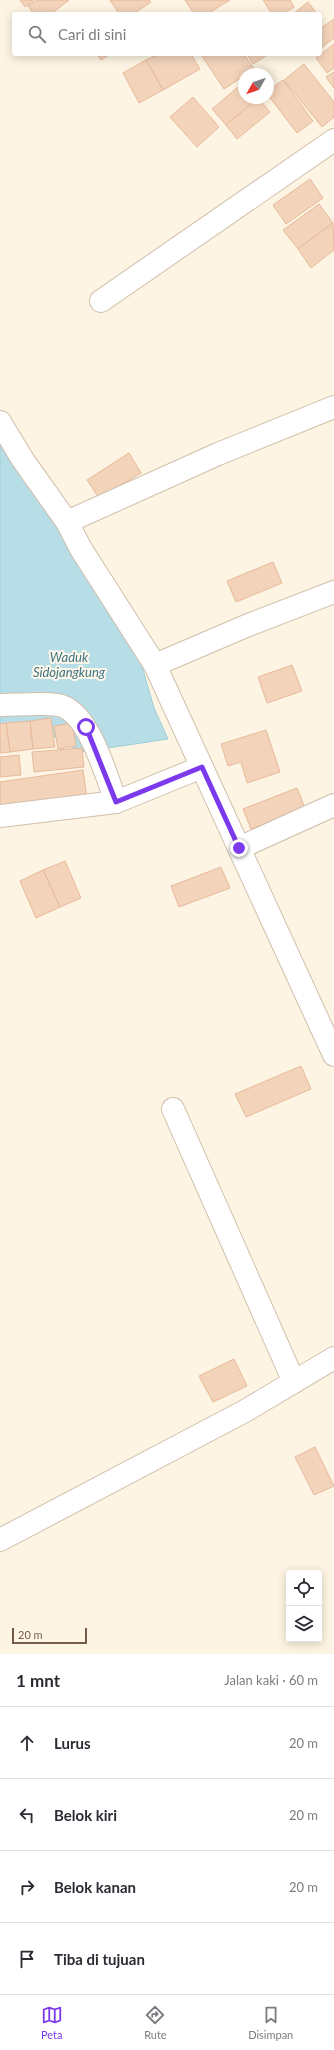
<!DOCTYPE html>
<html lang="id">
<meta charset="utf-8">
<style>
body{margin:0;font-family:Lato,sans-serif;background:#f2f2f3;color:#2b2b33}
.controls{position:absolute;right:12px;bottom:12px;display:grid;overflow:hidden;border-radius:4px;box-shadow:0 2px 10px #0003}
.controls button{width:36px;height:36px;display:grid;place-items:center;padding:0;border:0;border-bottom:1px solid #e1e1e2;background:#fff;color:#2b2b33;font:20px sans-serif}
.compass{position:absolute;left:238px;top:68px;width:36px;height:36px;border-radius:50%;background:#fff;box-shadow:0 2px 10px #0003;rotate:230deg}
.scale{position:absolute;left:12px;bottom:10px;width:75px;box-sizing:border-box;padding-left:4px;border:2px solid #765a48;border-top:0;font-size:11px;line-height:14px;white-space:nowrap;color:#765a48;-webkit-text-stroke:3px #fff8ea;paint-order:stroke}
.stop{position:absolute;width:12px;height:12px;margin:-9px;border:3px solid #7c3aed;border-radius:50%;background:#fff}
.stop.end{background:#7c3aed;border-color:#fff;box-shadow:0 1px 4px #0008}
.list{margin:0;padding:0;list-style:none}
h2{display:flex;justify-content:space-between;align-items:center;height:52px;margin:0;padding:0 16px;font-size:17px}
h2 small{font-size:13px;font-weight:400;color:#7c7c81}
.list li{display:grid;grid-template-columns:26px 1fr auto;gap:12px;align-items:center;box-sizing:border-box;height:72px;padding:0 16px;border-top:1px solid #e1e1e2}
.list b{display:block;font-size:15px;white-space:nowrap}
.list em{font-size:13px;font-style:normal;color:#7c7c81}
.icon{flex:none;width:22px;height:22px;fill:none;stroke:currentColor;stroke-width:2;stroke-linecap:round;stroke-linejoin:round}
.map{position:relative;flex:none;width:334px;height:1654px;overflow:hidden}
.search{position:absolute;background:#fff;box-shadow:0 2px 10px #0003;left:12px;right:12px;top:12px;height:44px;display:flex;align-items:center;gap:10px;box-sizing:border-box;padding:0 14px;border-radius:4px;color:#7c7c81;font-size:15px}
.sheet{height:340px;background:#fff}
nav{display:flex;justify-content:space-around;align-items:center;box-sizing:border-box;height:56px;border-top:1px solid #e1e1e2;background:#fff;font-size:11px;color:#7c7c81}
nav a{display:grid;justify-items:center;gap:2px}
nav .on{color:#7c3aed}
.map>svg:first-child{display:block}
.water{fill:#b7dee7;stroke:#9dced9}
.building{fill:#f3d3ba;stroke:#e7ba9a}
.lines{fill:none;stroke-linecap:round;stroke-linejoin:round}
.minor-casing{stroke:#d1beac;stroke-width:24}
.minor{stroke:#fff;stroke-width:22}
.route{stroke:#7c3aed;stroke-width:5}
.labels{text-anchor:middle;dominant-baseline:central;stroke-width:4;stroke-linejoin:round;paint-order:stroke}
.water-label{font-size:13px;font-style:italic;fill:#3e7583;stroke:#fff8ea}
</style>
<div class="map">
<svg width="334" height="1654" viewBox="0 0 334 1654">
<rect width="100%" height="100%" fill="#fdf4e3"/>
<polygon class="water" points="0,420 130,625 154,708 168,739 81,752 36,726 0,727"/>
<g class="building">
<polygon points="20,0 34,0 25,7"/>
<polygon points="37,0 69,0 51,14 34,14 28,6"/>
<polygon points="110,0 149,0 151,2 133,14 119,14"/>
<polygon points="185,0 230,0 207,14 194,14"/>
<polygon points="263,0 290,0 294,7 283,14 272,14"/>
<polygon points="308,2 317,14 293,14"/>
<polygon points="334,19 334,38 320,49 320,29"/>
<polygon points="334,44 334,68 327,73 316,58"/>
<polygon points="97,54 110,54 101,60"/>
<polygon points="158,54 191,54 200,69 163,90 146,60"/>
<polygon points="204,54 244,54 254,69 244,74 244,76 224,89 202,56"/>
<polygon points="247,54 269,54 253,64"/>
<polygon points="146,60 163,90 139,103 123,73"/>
<polygon points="304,64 334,102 334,117 322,127 284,80"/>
<polygon points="334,72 334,88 326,77"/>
<polygon points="283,80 313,121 297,133 268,95 268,91"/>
<polygon points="244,82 244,98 258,98 226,125 212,109"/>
<polygon points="193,97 219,127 197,147 170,117"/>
<polygon points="258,98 270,112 237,139 226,125"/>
<polygon points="310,179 323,198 286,224 273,205"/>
<polygon points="319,204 333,223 298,249 283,230"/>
<polygon points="333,223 334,250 311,268 298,249"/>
<polygon points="129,453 141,473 99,498 87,480"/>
<polygon points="273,562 282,583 236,602 227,581"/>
<polygon points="292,665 302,691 267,703 258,677"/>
<polygon points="51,718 55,747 33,749 30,721"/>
<polygon points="30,721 33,749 10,752 6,723"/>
<polygon points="6,723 10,752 0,753 0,724"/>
<polygon points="72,723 76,746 58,749 54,726"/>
<polygon points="266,730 280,772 247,783 241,762 228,766 221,744"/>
<polygon points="82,748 84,767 34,772 32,752"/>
<polygon points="19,755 21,775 0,777 0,757"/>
<polygon points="83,770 87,798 0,811 0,782"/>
<polygon points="297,788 305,808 251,829 243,809"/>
<polygon points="65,861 81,898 60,907 43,870"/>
<polygon points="221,867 230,888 179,907 171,886"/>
<polygon points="43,870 60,907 36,918 20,881"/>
<polygon points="301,1066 311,1089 246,1117 235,1094"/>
<polygon points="234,1359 247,1386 213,1402 199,1376"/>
<polygon points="315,1447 334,1486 314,1495 295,1457"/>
</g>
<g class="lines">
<defs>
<g id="minor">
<polyline points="101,301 334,140"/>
<polyline points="0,422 23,460 67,522 81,549 155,665 334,1055"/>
<polyline points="67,522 218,454 334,407"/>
<polyline points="155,665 246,626 334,592"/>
<path d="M0 705C13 705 52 702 62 706 90 716 106 775 116 802L202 767"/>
<polyline points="0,816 116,802"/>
<polyline points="239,848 334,805"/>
<polyline points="173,1109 294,1382"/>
<polyline points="0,1540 245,1411 334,1358"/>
</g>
</defs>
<use href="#minor" class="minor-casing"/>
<use href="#minor" class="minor"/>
</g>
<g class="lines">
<polyline class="route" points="86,727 116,802 202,767 239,848"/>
</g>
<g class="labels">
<g class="water-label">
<text x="69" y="657">Waduk<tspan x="69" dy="15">Sidojangkung</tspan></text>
</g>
</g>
</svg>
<div class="controls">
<button><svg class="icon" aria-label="locate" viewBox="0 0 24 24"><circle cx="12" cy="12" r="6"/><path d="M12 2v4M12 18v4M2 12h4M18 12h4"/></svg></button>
<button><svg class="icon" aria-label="layers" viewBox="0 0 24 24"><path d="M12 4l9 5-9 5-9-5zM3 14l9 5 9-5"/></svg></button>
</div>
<svg class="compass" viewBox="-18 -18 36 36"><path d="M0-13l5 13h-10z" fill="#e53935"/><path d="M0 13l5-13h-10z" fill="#7c7c81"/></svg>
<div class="scale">20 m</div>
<div class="stop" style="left:86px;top:727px"></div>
<div class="stop end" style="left:239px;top:848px"></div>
<div class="search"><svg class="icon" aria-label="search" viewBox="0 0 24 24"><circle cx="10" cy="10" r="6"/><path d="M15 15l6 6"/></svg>Cari di sini</div>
</div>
<section class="sheet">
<h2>1 mnt<small>Jalan kaki · 60 m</small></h2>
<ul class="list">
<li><svg class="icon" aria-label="ahead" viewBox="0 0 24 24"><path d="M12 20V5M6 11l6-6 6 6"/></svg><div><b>Lurus</b></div><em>20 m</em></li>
<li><svg class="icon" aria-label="left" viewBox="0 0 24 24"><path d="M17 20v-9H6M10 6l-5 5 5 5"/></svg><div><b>Belok kiri</b></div><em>20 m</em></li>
<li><svg class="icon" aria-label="right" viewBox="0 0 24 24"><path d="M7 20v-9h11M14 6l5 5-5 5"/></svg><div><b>Belok kanan</b></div><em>20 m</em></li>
<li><svg class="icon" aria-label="arrive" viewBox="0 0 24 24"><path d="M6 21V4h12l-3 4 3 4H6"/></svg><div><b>Tiba di tujuan</b></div></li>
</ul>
</section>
<nav>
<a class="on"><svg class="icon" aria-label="map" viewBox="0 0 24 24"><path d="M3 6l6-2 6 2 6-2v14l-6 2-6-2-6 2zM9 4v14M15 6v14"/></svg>Peta</a>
<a><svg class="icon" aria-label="directions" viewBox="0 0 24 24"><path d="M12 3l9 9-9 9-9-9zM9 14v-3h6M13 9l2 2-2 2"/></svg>Rute</a>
<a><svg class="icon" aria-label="saved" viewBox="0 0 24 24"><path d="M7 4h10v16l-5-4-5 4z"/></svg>Disimpan</a>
</nav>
